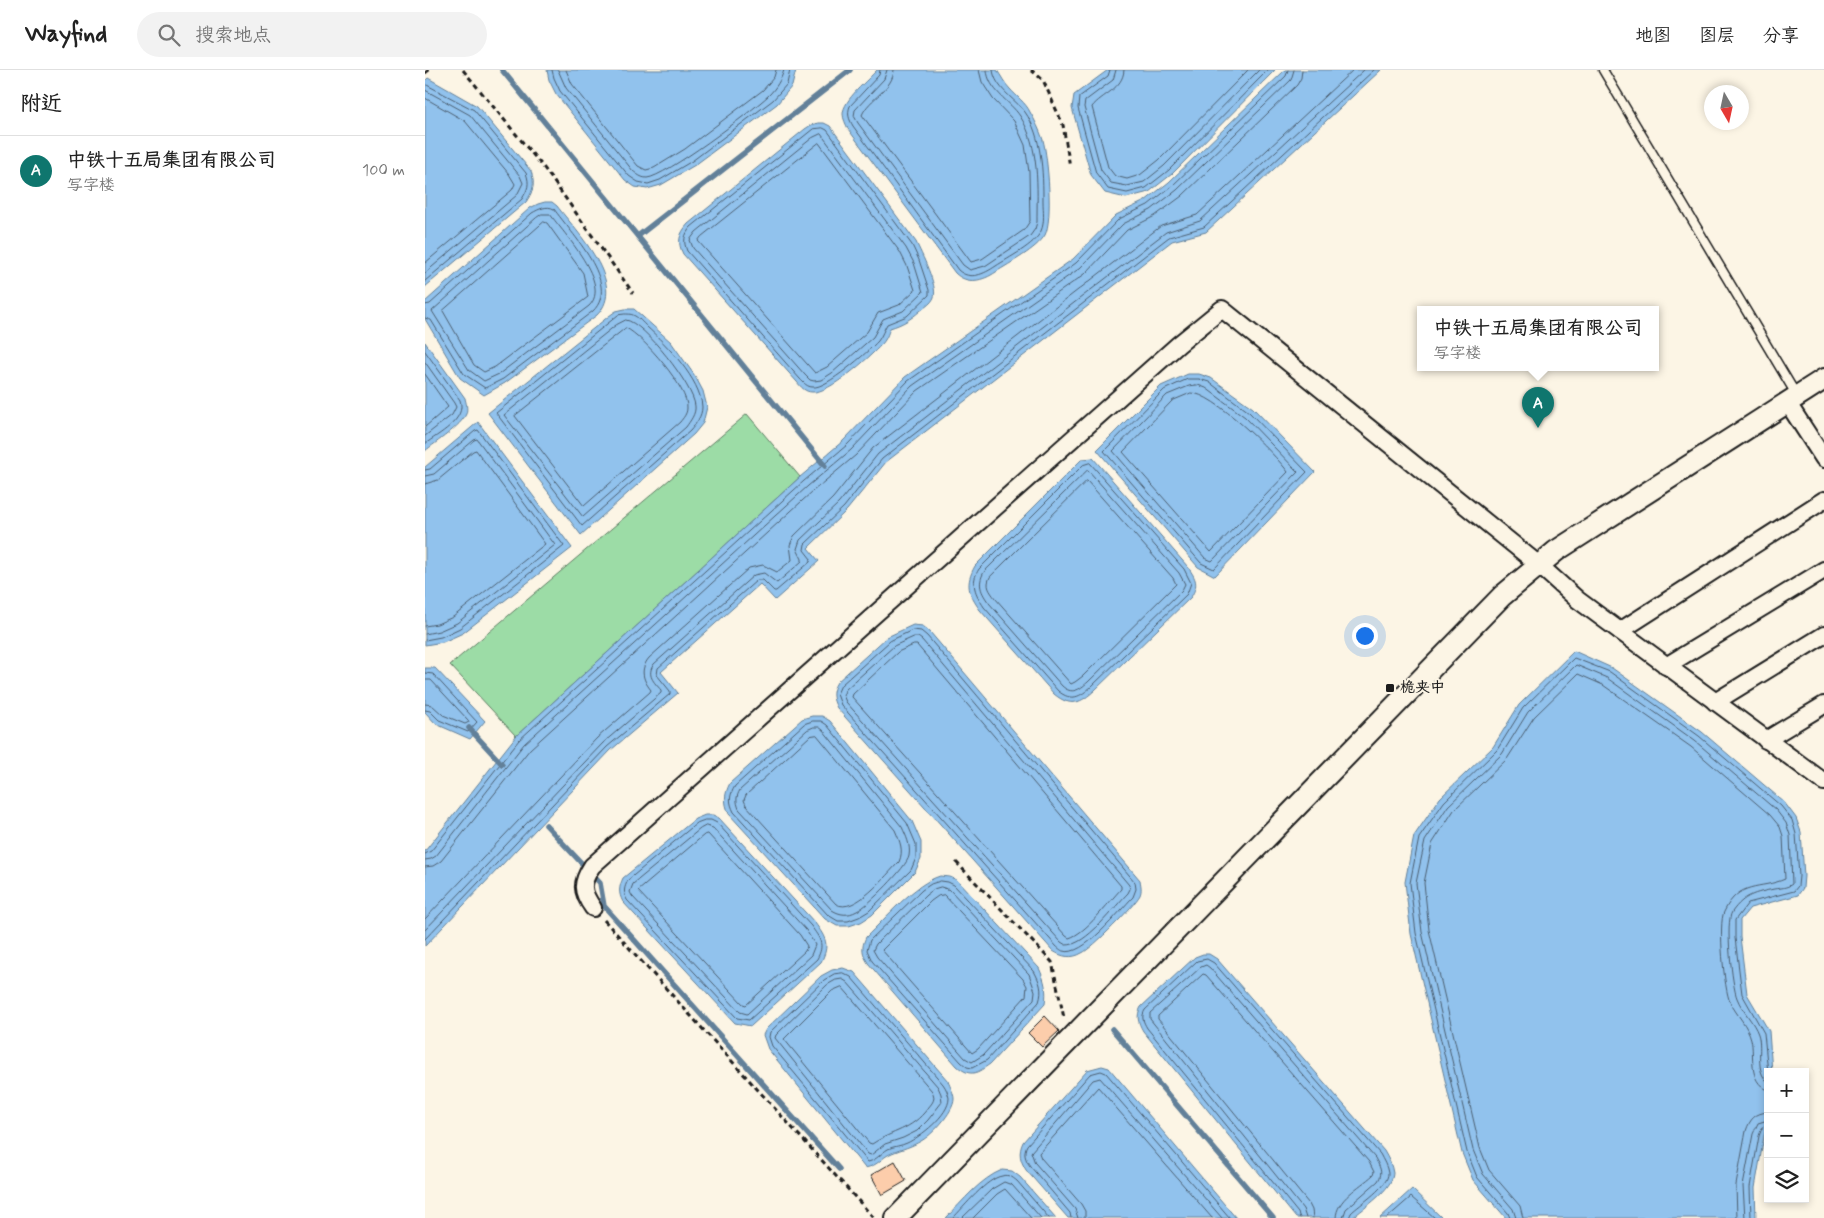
<!DOCTYPE html>
<html lang="zh">
<meta charset="utf-8">
<style>
body{margin:0;font-family:Mynerve,"LXGW WenKai TC",sans-serif;background:#f2f2f2;color:#222}
.controls{position:absolute;right:15px;bottom:15px;display:grid;overflow:hidden;border-radius:0px;box-shadow:0 2px 8px #0003}
.controls button{width:45px;height:45px;display:grid;place-items:center;padding:0;border:0;border-bottom:1px solid #e0e0e0;background:#fff;color:#222;font:25px sans-serif}
.compass{position:absolute;left:1279px;top:15px;width:45px;height:45px;border-radius:50%;background:#fff;box-shadow:0 2px 8px #0003;rotate:171deg}
.you{position:absolute;left:939px;top:565px;width:18px;height:18px;margin:-12px;border:4px solid #fff;border-radius:50%;background:#1a73e8;box-shadow:0 0 0 8px #1a73e833}
.badge{display:grid;place-items:center;width:32px;height:32px;border-radius:50%;background:#0f766e;color:#fff;font-size:16px;font-weight:700}
.pin{position:absolute;translate:-50% -41px;filter:drop-shadow(0 1px 2px #0008)}
.pin::after{content:'';position:absolute;top:26px;width:18px;height:15px;background:inherit;clip-path:polygon(0 0,100% 0,50% 100%)}
.popup{position:absolute;left:992px;top:236px;width:242px;height:65px;box-sizing:border-box;display:grid;place-content:center;border-radius:0px;background:#fff;filter:drop-shadow(0 1px 4px #0005);font-size:16px;white-space:nowrap;color:#767676}
.popup b{font-size:19px;color:#222}
.popup::after{content:'';position:absolute;left:50%;top:100%;margin-left:-10px;border:10px solid transparent;border-top-color:#fff}
.list{margin:0;padding:0;list-style:none}
h2{display:flex;justify-content:space-between;align-items:center;height:65px;margin:0;padding:0 20px;font-size:21px}
h2 small{font-size:16px;font-weight:400;color:#767676}
.list li{display:grid;grid-template-columns:32px 1fr auto;gap:15px;align-items:center;box-sizing:border-box;height:70px;padding:0 20px;border-top:1px solid #e0e0e0}
.list b{display:block;font-size:19px;white-space:nowrap}
.list p{margin:0;font-size:16px;white-space:nowrap;color:#767676}
.list em{font-size:16px;font-style:normal;color:#767676}
.icon{flex:none;width:28px;height:28px;fill:none;stroke:currentColor;stroke-width:2;stroke-linecap:round;stroke-linejoin:round}
.map{position:relative;flex:none;width:1399px;height:1148px;overflow:hidden}
header{display:flex;align-items:center;gap:30px;box-sizing:border-box;height:70px;padding:0 25px;background:#fff;border-bottom:1px solid #e0e0e0}
header strong{font-size:24px}
nav{display:flex;gap:28px;margin-inline-start:auto;font-size:18px}
.search{width:350px;height:45px;background:#f2f2f2;display:flex;align-items:center;gap:12px;box-sizing:border-box;padding:0 18px;border-radius:28px;color:#767676;font-size:19px}
main{display:flex}
aside{flex:1;background:#fff}
.map>svg:first-child{display:block}
.green{fill:#9cdca6;stroke:#5c7c61}
.water{fill:#91c2ed;stroke:#628099}
.lines{fill:none;stroke-linecap:round;stroke-linejoin:round}
.shore{stroke:#4b5e70;stroke-width:1}
.stream{stroke:#628099;stroke-width:5.5}
.building{fill:#fccdab;stroke:#1c1c1c}
.service-casing{stroke:#1c1c1c;stroke-width:11}
.minor-casing{stroke:#1c1c1c;stroke-width:20}
.tertiary-casing{stroke:#1c1c1c;stroke-width:24}
.path{stroke:#1c1c1c;stroke-width:3;stroke-dasharray:5 4;stroke-linecap:butt}
.service{stroke:#fcf5e5;stroke-width:8}
.minor{stroke:#fcf5e5;stroke-width:16}
.tertiary{stroke:#fcf5e5;stroke-width:20}
.poi-dot{fill:#1c1c1c;stroke:#fcf5e5;stroke-width:2}
.labels{text-anchor:middle;dominant-baseline:central;stroke-width:4;stroke-linejoin:round;paint-order:stroke}
.poi-label{font-size:15px;font-weight:bold;fill:#1c1c1c;stroke:#fcf5e5;text-anchor:start}
</style>
<header>
<strong>Wayfind</strong>
<div class="search"><svg class="icon" aria-label="search" viewBox="0 0 24 24"><circle cx="10" cy="10" r="6"/><path d="M15 15l6 6"/></svg>搜索地点</div>
<nav><a>地图</a><a>图层</a><a>分享</a></nav>
</header>
<main>
<aside>
<h2>附近<small></small></h2>
<ul class="list">
<li><span class="badge">A</span><div><b>中铁十五局集团有限公司</b><p>写字楼</p></div><em>100 m</em></li>
</ul>
</aside>
<div class="map">
<svg width="1399" height="1148" viewBox="0 0 1399 1148">
<rect width="100%" height="100%" fill="#fcf5e5"/>
<filter id="ink" filterUnits="userSpaceOnUse"><feTurbulence type="fractalNoise" baseFrequency=".02" numOctaves="2"/><feDisplacementMap in="SourceGraphic" scale="10" xChannelSelector="R" yChannelSelector="G"/><feConvolveMatrix kernelMatrix="1 2 1 2 8 2 1 2 1" color-interpolation-filters="sRGB"/></filter>
<g filter="url(#ink)">
<polygon class="green" points="322,344 375,407 91,666 25,595"/>
<g class="water">
<polygon points="122,0 371,0 367,16 352,34 270,95 236,115 222,119 210,117 200,110 131,24 124,10"/>
<path d="M452 0H572C576 6 580 14 585 19 591 26 601 33 605 42 610 50 615 61 618 70 623 88 628 150 620 165 612 179 585 193 571 202 558 211 542 215 530 203L423 59C421 54 418 49 418 44 418 30 443 10 452 0Z"/>
<polygon points="683,0 850,0 747,104 724,122 701,128 680,123 666,105 647,38 649,25"/>
<polygon points="860,0 956,0 781,162 747,171 461,392 422,440 383,478 394,491 350,530 335,514 236,602 253,623 186,680 0,876 0,781 91,666 375,407 418,371 480,307 648,189 691,145 720,131 744,112"/>
<path d="M3 8 52 36 106 101C110 114 109 120 101 132L0 217V11Z"/>
<path d="M393 53H399L405 56 491 172C496 183 513 216 509 227 507 233 500 237 495 241 486 249 478 254 465 258 463 264 461 270 456 275 445 287 404 324 387 322 380 322 376 317 372 312L258 184C252 172 254 164 263 154L380 59 386 55Z"/>
<path d="M120 132H127L132 136C152 162 203 214 172 245L80 313 59 325 35 308 0 249V232L105 138 113 134Z"/>
<polygon points="200,239 209,239 246,272 270,306 278,321 282,337 278,353 269,364 156,465 63,343 184,246 191,241"/>
<path d="M0 272 40 328C41 333 43 338 41 344 36 356 11 372 0 381Z"/>
<polygon points="763,304 774,304 786,308 828,338 890,402 790,506 773,497 672,380 736,316"/>
<polygon points="53,352 147,478 38,563 18,572 0,575 0,397"/>
<path d="M668 388 763 497C771 509 774 514 766 527L670 620C656 633 646 638 629 624L555 540C543 523 540 514 550 496L657 389Z"/>
<path d="M488 555 498 556 505 562 715 810C716 816 717 820 715 825 710 835 667 879 657 883 647 889 637 887 628 881L412 638C407 628 406 622 412 612L462 567Z"/>
<polygon points="1149,581 1187,598 1277,662 1359,732 1371,748 1376,762 1379,806 1378,818 1373,825 1325,838 1315,850 1315,867 1322,924 1344,961 1347,1002 1343,1002 1343,1055 1339,1066 1330,1118 1331,1148 1081,1148 1048,1110 1037,1083 986,864 980,812 989,766 1015,728 1068,677 1094,635"/>
<polygon points="0,598 10,598 60,651 45,669 11,654 0,642"/>
<path d="M387 646H397L405 651 487 751 496 772V789L490 802 447 845 436 852 424 856H412L400 849 304 744C299 732 299 725 305 713L377 649Z"/>
<path d="M280 745H288L294 748 390 853C401 868 405 875 396 892L326 956 310 953 198 832C193 823 194 817 198 808L270 749Z"/>
<path d="M515 806 525 807 532 810 614 898C620 911 622 920 620 934L565 994C552 1003 546 1008 532 996L443 893C437 883 436 878 441 867 461 848 489 814 515 806Z"/>
<path d="M778 884H784L792 889 959 1081C963 1088 967 1095 968 1103 968 1119 939 1138 927 1148H871L718 961C713 952 711 946 716 937L770 887Z"/>
<path d="M418 898 429 902 523 1011C525 1017 529 1023 529 1029 529 1042 506 1066 496 1071 486 1077 477 1079 467 1083 455 1088 455 1095 440 1098L343 979 338 965 341 959 396 906 407 900Z"/>
<path d="M677 996 684 998 811 1148H643L601 1100C595 1090 593 1083 598 1072L662 1000Z"/>
<path d="M577 1100 587 1101 595 1107 631 1148H521C538 1131 555 1109 577 1100Z"/>
<polygon points="987,1119 1017,1148 955,1148"/>
</g>
<g class="lines">
<g class="shore">
<polyline points="127,0 129,8 135,21 204,106 213,112 223,114 235,110 267,91 348,30 362,14 365,0"/>
<path d="M133 0 141 18 208 101C212 104 216 108 222 108 240 107 327 41 343 26 351 18 356 10 359 0"/>
<polyline points="141,0 147,14 213,96 221,100 229,98 260,79 338,20 349,7 351,0"/>
<path d="M455 0 454 5 425 36C422 44 424 49 428 56L533 200C545 211 559 204 571 196 583 188 610 175 616 161 620 152 618 141 618 131 618 103 617 66 600 42 590 29 570 18 568 0"/>
<path d="M462 0 459 9 430 40 429 46 433 53 538 195 545 200 560 196 605 166 610 159 612 152C612 118 615 77 595 46 585 31 563 20 562 0"/>
<path d="M469 0C468 20 444 28 437 45L546 192 557 189 599 160 605 151 604 102 600 75 589 51 568 29 557 12 554 0"/>
<polyline points="685,0 683,6 654,27 653,38 671,103 683,119 702,123 721,118 744,100 843,0"/>
<polyline points="691,0 688,10 660,31 659,37 676,100 686,113 702,116 719,112 739,96 834,0"/>
<path d="M699 0C698 19 677 24 667 37L683 97 690 106 702 109 715 105 734 90 823 0"/>
<path d="M0 14 49 40 101 103C105 114 103 119 97 129L0 211"/>
<polyline points="0,20 45,45 95,106 98,113 92,125 0,203"/>
<polyline points="0,28 40,51 84,104 90,114 87,120 0,193"/>
<path d="M398 58 402 60 487 175 494 190 504 220V225L482 246 462 254C459 259 457 266 453 271 443 282 401 319 388 317 382 317 379 313 375 309L262 181C258 171 259 165 266 157L383 63 388 59Z"/>
<polygon points="396,64 481,178 489,193 498,222 478,241 458,249 448,267 407,303 396,310 389,311 385,310 380,305 268,178 265,170 271,162 387,68"/>
<polygon points="394,73 475,182 482,196 490,220 474,235 453,243 442,262 402,297 390,303 273,171 276,167"/>
<path d="M117 144H125C139 164 187 214 164 236L74 304 59 311 44 300 7 241 111 148Z"/>
<polygon points="119,152 122,153 158,203 163,227 70,297 59,302 49,295 18,241"/>
<path d="M0 235 5 234 107 143C114 139 122 135 129 139 146 163 196 214 168 241L78 309 60 318 39 304 6 250 0 248"/>
<path d="M200 244C202 244 206 244 208 245 213 247 218 253 222 257 241 274 276 310 277 337 277 346 271 354 265 361L157 456 71 343 187 250 193 245Z"/>
<path d="M201 250C219 252 269 317 270 336 271 344 265 351 261 357L158 447 79 345 191 255Z"/>
<path d="M201 258C218 266 264 319 262 338 262 344 258 348 255 352L159 436 90 346Z"/>
<path d="M0 281 35 330C42 350 13 364 0 374"/>
<polyline points="0,292 29,333 31,337 27,345 0,366"/>
<polyline points="0,304 23,337 0,357"/>
<polygon points="763,309 774,309 784,312 824,342 882,402 789,499 776,493 679,381 739,320"/>
<polygon points="773,315 781,318 820,347 873,402 787,491 780,488 688,381 742,325 764,316"/>
<path d="M766 323C788 322 849 383 863 402L786 482 698 382 747 331Z"/>
<path d="M665 393 759 499 766 513 762 524 667 616C655 627 647 632 633 621L559 537C550 523 545 513 554 499L658 395Z"/>
<polyline points="0,400 5,399 50,361 53,360 139,476 35,558 16,567 0,570"/>
<path d="M663 400 754 503 760 514 757 520 663 612C654 620 647 625 637 616L564 533C556 522 552 514 559 502Z"/>
<polyline points="0,406 9,404 49,370 52,369 130,475 32,553 14,561 0,564"/>
<path d="M662 411 748 508 751 514 658 606 650 612 646 614 570 528C565 521 560 516 565 507Z"/>
<polyline points="0,414 13,410 48,381 51,380 120,474 28,547 12,554 0,556"/>
<path d="M488 560 496 561 502 566 710 812 711 819 708 827C695 840 658 888 638 881 637 881 632 877 632 877L416 635 412 624 416 615 465 571Z"/>
<path d="M489 567H493L497 570 704 815 705 819 703 823C689 837 661 876 641 875L636 872 421 632 418 625 421 619 469 576Z"/>
<path d="M489 575H492L696 816V819C683 833 661 863 644 868L641 866 427 627 428 624 473 582Z"/>
<polyline points="0,603 8,604 52,652 43,662 14,650 5,641 0,640"/>
<polyline points="0,610 6,610 43,650 44,652 40,654 18,645 7,635 0,634"/>
<path d="M388 651H396L402 655 482 753 491 774V788L486 800 444 841 434 847 423 851H413L403 845 309 742C304 732 304 726 310 716L379 654Z"/>
<path d="M389 657H394L398 660 477 757C481 766 486 775 484 786 482 797 443 836 432 841 423 846 415 845 407 840L314 739C311 731 311 727 315 720L382 660Z"/>
<path d="M392 665 470 760C475 772 479 780 474 792 461 805 430 845 411 834L321 735 319 730 321 725 385 666Z"/>
<path d="M280 750H286L292 753 386 856C395 869 400 874 392 889L324 950 312 948 202 830C198 822 199 818 203 810L272 753Z"/>
<polygon points="281,756 288,758 381,860 390,875 386,885 322,944 315,942 207,826 205,822 208,814 275,759"/>
<polygon points="283,764 375,865 382,876 380,881 321,935 318,934 213,821 279,765"/>
<polyline points="0,784 6,781 94,670 379,411 422,375 483,311 651,193 694,149 723,135 747,116 861,6 863,0"/>
<polyline points="0,790 6,789 11,786 99,674 383,416 426,380 487,316 655,198 698,154 726,140 752,120 866,10 869,0"/>
<polyline points="0,797 8,796 16,791 105,679 388,421 431,385 492,321 660,204 702,160 730,146 757,126 872,15 876,8 877,0"/>
<path d="M516 811 523 812 529 815 609 901C615 912 618 920 614 932L562 990 547 998 542 997 536 992 447 891 442 880 445 870 497 820 506 814Z"/>
<polygon points="516,817 525,820 604,904 610,921 609,929 558,985 547,992 540,988 452,887 448,880 451,874 501,825 509,819"/>
<polygon points="519,825 598,909 602,916 601,926 553,979 547,983 457,880 506,831 513,826"/>
<path d="M0 849 172 668 225 622 226 620C217 609 215 599 224 588L324 498 338 495 352 502 367 490 365 475 369 466 408 428 448 378 736 156 772 145 928 0"/>
<path d="M0 860 178 673 236 623V620C229 612 221 605 229 594L329 505 339 503 352 513 377 491V489L372 479 375 470 414 433 453 384 741 162 775 151 939 0"/>
<polyline points="0,869 182,677 245,624 245,621 232,605 233,598 332,510 338,510 349,521 351,521 385,492 386,489 379,480 380,474 419,437 457,389 744,167 779,157 949,0"/>
<path d="M418 903 426 907 518 1014C521 1018 523 1023 524 1028 524 1045 495 1067 482 1073 476 1076 469 1076 463 1079 456 1083 452 1090 443 1092L347 976 344 967 345 962 399 910 409 904Z"/>
<polygon points="411,910 417,909 422,912 513,1017 516,1024 517,1032 503,1050 492,1061 478,1068 460,1074 446,1085 443,1084 350,968 351,965 402,915"/>
<path d="M417 917 507 1021C511 1029 508 1032 503 1038 486 1061 468 1060 447 1074L444 1073 359 969 407 921Z"/>
<path d="M528 1148C539 1137 562 1108 577 1106 583 1104 587 1107 592 1111L624 1148"/>
<polyline points="537,1148 567,1119 579,1112 587,1115 616,1148"/>
<polyline points="548,1148 572,1124 580,1119 606,1148"/>
<path d="M646 1148 645 1143 605 1096C600 1089 598 1083 602 1075L665 1004 676 1001 681 1003 805 1148"/>
<polyline points="653,1148 650,1139 610,1093 606,1082 668,1010 675,1008 797,1148"/>
<polyline points="660,1148 660,1141 656,1134 616,1088 614,1083 673,1017 787,1148"/>
<path d="M875 1148 873 1143 722 958C718 951 716 947 720 940L772 891 782 889 789 893 955 1084C958 1090 962 1096 963 1103 964 1116 935 1134 926 1143L924 1148"/>
<path d="M881 1148 878 1139 725 949V943L776 897 781 895 785 898 950 1088C954 1096 959 1102 953 1111L921 1139 918 1148"/>
<path d="M888 1148 887 1140 884 1134 733 949V946L778 904 781 905 944 1092 949 1102 948 1105C935 1117 911 1129 911 1148"/>
<polyline points="962,1148 986,1127 1010,1148"/>
<polyline points="1085,1148 1083,1143 1052,1107 1042,1082 991,863 985,813 994,768 1019,732 1072,680 1098,638 1149,588 1185,602 1274,666 1356,736 1367,750 1371,764 1374,806 1373,816 1369,821 1323,833 1310,850 1310,868 1317,924 1339,963 1343,1003"/>
<path d="M1091 1148 1088 1139 1058 1104 1048 1080 997 862 991 813 1000 771 1023 736 1077 684 1103 642 1151 595 1182 608 1270 671 1351 740 1361 753 1365 765 1367 814C1362 818 1355 818 1349 819 1330 823 1319 825 1307 842 1300 852 1307 916 1312 928 1317 941 1329 952 1333 964 1338 979 1329 1001 1343 1012"/>
<path d="M1098 1148 1095 1136 1064 1100 1055 1078 1004 860 999 813 1007 774 1029 740 1082 689 1109 647 1153 604 1178 615 1266 677 1345 745 1355 757 1358 766 1360 809C1335 820 1314 810 1299 842 1293 853 1299 920 1305 932 1311 944 1323 956 1326 969 1330 986 1322 1011 1343 1020"/>
<path d="M1312 1148 1311 1115 1321 1061C1325 1049 1330 1043 1343 1042"/>
<polyline points="1320,1148 1318,1116 1328,1064 1333,1053 1343,1050"/>
<polyline points="1326,1148 1325,1117 1334,1066 1337,1058 1343,1056"/>
</g>
<g class="stream">
<polyline points="77,0 400,396"/>
<polyline points="213,166 425,0"/>
<polyline points="44,658 77,694"/>
<polyline points="121,755 175,813 179,836 414,1099"/>
<polyline points="687,959 848,1148"/>
</g>
</g>
<g class="building">
<polygon points="620,946 634,961 617,977 603,963"/>
<polygon points="470,1091 481,1111 457,1125 446,1105"/>
</g>
<g class="lines">
<defs>
<polyline id="service" points="1178,0 1372,326"/>
<g id="minor">
<polyline points="1362,332 1399,389"/>
<polyline points="1195,561 1399,430"/>
<polyline points="1241,596 1399,500"/>
<polyline points="1290,632 1399,565"/>
<polyline points="1341,670 1399,635"/>
<path d="M168 838C156 821 156 813 167 796L754 274 797 239 1114 495 1153 530 1399 712"/>
</g>
<polyline id="tertiary" points="471,1148 1077,526 1131,481 1399,309"/>
</defs>
<use href="#service" class="service-casing"/>
<use href="#minor" class="minor-casing"/>
<use href="#tertiary" class="tertiary-casing"/>
<g class="path">
<polyline points="38,0 119,98 208,223"/>
<polyline points="606,0 618,10 638,55 645,97"/>
<polyline points="0,3 4,0"/>
<polyline points="531,792 627,892 639,948"/>
<polyline points="179,850 449,1148"/>
</g>
<use href="#service" class="service"/>
<use href="#minor" class="minor"/>
<use href="#tertiary" class="tertiary"/>
</g>
</g>
<rect class="poi-dot" x="960" y="613" width="10" height="10" rx="2.5"/>
<g class="labels">
<g class="poi-label">
<text x="975" y="618">桅夹中</text>
</g>
</g>
</svg>
<div class="controls">
<button>+</button>
<button>−</button>
<button><svg class="icon" aria-label="layers" viewBox="0 0 24 24"><path d="M12 4l9 5-9 5-9-5zM3 14l9 5 9-5"/></svg></button>
</div>
<svg class="compass" viewBox="-18 -18 36 36"><path d="M0-13l5 13h-10z" fill="#e53935"/><path d="M0 13l5-13h-10z" fill="#767676"/></svg>
<div class="you"></div>
<div class="pin badge" style="left:1113px;top:358px">A</div>
<div class="popup"><b>中铁十五局集团有限公司</b>写字楼</div>
</div>
</main>
